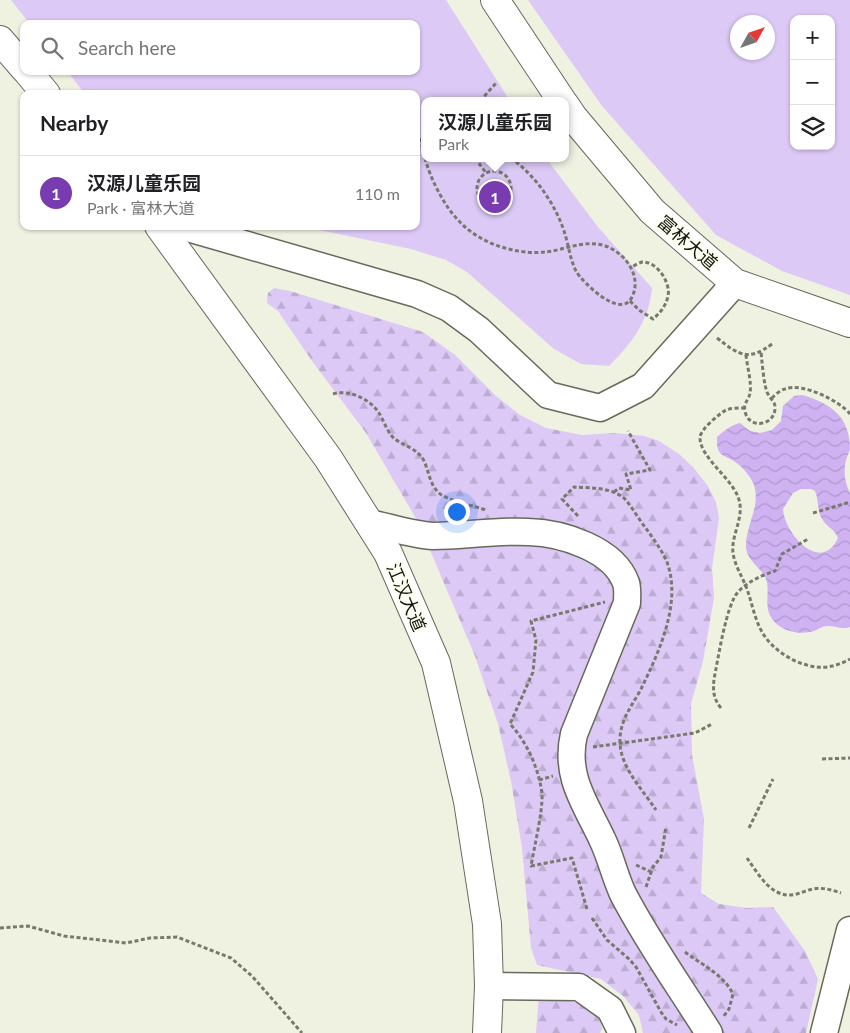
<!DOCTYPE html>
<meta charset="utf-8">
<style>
body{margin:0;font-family:Lato,"Noto Sans SC",sans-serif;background:#f2f2f2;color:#202124}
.controls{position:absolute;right:15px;top:15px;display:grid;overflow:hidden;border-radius:10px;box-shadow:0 1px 4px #0004}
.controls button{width:45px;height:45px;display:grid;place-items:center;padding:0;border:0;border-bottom:1px solid #e0e0e0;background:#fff;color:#202124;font:25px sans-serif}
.compass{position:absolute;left:730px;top:15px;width:45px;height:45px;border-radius:50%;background:#fff;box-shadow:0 1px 4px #0004;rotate:50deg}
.you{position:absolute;left:456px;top:511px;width:18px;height:18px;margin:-12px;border:4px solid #fff;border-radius:50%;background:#1a73e8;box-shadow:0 0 0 8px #1a73e833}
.badge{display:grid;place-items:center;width:32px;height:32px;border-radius:50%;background:#783bb0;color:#fff;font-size:16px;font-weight:700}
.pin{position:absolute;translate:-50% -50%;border:2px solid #fff;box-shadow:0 1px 5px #0006}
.popup{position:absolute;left:421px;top:97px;width:148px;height:65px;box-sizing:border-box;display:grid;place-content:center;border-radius:10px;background:#fff;filter:drop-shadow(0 1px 4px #0005);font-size:16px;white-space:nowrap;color:#757577}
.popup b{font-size:19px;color:#202124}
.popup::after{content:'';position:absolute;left:50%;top:100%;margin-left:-10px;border:10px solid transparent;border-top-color:#fff}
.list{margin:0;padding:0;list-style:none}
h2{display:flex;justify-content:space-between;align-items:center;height:65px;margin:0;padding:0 20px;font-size:21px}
h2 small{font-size:16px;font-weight:400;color:#757577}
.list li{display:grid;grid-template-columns:32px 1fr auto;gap:15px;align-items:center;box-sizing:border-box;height:75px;padding:0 20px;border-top:1px solid #e0e0e0}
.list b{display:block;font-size:19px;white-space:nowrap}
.list p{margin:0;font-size:16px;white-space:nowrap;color:#757577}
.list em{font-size:16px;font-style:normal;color:#757577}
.icon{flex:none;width:28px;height:28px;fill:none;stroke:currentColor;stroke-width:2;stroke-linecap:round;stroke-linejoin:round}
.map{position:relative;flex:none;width:850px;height:1033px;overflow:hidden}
.search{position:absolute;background:#fff;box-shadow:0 1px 4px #0004;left:20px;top:20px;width:400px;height:55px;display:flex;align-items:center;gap:12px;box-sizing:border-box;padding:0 18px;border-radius:10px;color:#757577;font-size:19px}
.panel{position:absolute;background:#fff;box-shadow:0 1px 4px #0004;left:20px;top:90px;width:400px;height:140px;border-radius:10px}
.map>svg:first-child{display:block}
.forest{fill:url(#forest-firs)}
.park{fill:#dcc9f6;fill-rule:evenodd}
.water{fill:url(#water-waves);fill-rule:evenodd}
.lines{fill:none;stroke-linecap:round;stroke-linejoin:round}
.minor-casing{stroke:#68695b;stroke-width:29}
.major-casing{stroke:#68695b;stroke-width:30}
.path{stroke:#78796e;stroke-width:3;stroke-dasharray:4 2.5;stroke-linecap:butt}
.minor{stroke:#fff;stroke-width:26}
.major{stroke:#fff;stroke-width:28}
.labels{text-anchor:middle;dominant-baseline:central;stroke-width:4;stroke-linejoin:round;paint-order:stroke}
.street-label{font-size:18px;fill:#151610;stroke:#fcfeee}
</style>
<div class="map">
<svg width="850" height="1033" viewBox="0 0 850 1033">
<defs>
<pattern id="forest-firs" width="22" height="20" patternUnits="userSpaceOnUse" patternTransform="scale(1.25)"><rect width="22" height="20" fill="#dcc9f6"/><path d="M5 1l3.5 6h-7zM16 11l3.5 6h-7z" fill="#bcacd2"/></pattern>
<pattern id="water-waves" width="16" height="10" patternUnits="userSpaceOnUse" patternTransform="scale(1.25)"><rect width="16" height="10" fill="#ceb2f1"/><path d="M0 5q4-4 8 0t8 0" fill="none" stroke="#b098ce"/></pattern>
</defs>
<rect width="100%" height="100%" fill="#eff1e1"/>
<g class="forest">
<polygon points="274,288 290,291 423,332 455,355 496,396 520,415 546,428 582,435 615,433 644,436 659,441 679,454 693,467 708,486 716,502 719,518 712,568 714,598 703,661 691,704 692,755 704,819 701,893 719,904 747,908 773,907 805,951 818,979 806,1033 643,1033 639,1015 623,996 601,979 537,965 531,948 522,848 511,781 498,724 475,656 418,522 366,433 312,361 278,311 267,303 268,293"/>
<path d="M539 995C561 1000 598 1001 602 1029L600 1033H536Z"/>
</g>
<g class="park">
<path d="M11 0H446L510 101H425V158H546L598 227 652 288C649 321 632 343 609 366L581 364 554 349 467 272 446 260 411 249 300 226H416V94H85L67 71H416V24H30Z"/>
<path d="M528 0H850V295L782 271 716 235 602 106ZM794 19H831V146H794ZM738 22H768V52H738Z"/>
</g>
<path class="water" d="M802 395C830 403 850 416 850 449 849 453 847 456 846 460 843 472 845 483 850 493V627C842 630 836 626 828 626 822 626 819 629 814 631 798 636 775 630 769 613 765 602 770 589 766 579 761 567 748 562 746 548 745 526 761 507 754 485 751 477 744 469 738 464 725 453 716 459 717 437 724 431 731 425 740 423L750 431 760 433 772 430 781 421 783 406 794 396ZM801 489H811L815 491C819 500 817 511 822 519 827 527 835 530 838 538 821 575 784 533 783 509L793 493Z"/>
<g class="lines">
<defs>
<g id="minor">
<polyline points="181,226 417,294 449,308 479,330 548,395 600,408 643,386 735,283"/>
<path d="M369 523C389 527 413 535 433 536 465 536 497 530 529 532 562 533 614 549 626 583 628 589 627 597 627 603L574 734C564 777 586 804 603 841 611 858 615 877 623 894 648 942 680 987 709 1033"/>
<polyline points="489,986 579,987 610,1009 622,1033"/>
<polyline points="824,1033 850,930"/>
</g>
<g id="major">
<polyline points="495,0 562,101"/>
<polyline points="0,40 24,68"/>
<polyline points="27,71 46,94"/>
<polyline points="565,105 573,117 652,211 735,283 850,323"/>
<polyline points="159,226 328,458 388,553 436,663 468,801 487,924 489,986 487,1033"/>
</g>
</defs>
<use href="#minor" class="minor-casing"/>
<use href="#major" class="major-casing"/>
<g class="path">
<polyline points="480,101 497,82"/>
<polyline points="425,135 420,137 425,158"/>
<path d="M425 158C430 178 444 206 459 221 480 244 516 255 546 252 564 250 583 240 602 245 623 250 643 275 632 297 621 320 583 283 576 271 570 259 569 247 565 234 556 205 536 176 511 158"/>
<polyline points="475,158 486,173"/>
<circle cx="494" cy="188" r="17"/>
<path d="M630 301 639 310 653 319C660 313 666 306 668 296 671 283 657 261 642 262 639 263 635 265 632 267"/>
<path d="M717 338C739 355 748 362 772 344"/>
<path d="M746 355C747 366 752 383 750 393 749 400 743 403 745 411 748 430 776 426 775 407 775 401 770 399 768 394 764 388 762 361 761 352"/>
<path d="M333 394C349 389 370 399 379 413 384 421 388 434 395 439 404 446 416 448 423 459 429 470 429 484 439 493 446 500 475 506 486 510"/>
<path d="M772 398C775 395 780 390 785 389 802 382 840 401 850 414"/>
<path d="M745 408C739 408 731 408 726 410 719 414 701 429 700 437 699 459 738 481 740 505 742 521 731 537 733 553 735 567 744 579 748 592 753 607 756 625 766 638 779 656 810 672 832 666 838 665 844 662 850 659"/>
<polyline points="614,492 619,488 631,490 626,474 650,470 628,431"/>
<polyline points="813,513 850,502"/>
<path d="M578 516 562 499 574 487C590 488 612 487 625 499 632 507 638 518 645 527 652 537 662 550 667 562 682 603 659 652 641 689 632 706 620 720 620 740 619 766 643 790 656 810"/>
<path d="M721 708C713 698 713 691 714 679 718 660 726 605 738 592 747 582 762 575 775 571L782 554 808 539"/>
<polyline points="593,747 695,733 712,724"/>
<polyline points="822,759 850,758"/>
<polyline points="539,780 553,776"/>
<polyline points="749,828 773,779"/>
<path d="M747 858C757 872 770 896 790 895 798 895 806 890 813 889 823 887 832 890 841 893"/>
<polyline points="636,865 651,872"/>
<polyline points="646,887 653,867 661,857 666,827"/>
<path d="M587 909 572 858 531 866C534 848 543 811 542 794 539 769 527 742 510 724L533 672 536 640 531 621 605 602"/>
<polyline points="592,918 607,940 629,959 636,967 661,1012 666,1019 677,1025"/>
<polyline points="0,928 28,926 64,936 126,943 150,938 177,937 231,958 252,976 302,1033"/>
<path d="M685 952C702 965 723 974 733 994L729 1009 723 1017"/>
</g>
<use href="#minor" class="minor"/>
<use href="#major" class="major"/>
</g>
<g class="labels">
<g class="street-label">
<text transform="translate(688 242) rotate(41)">富林大道</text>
<text transform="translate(407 597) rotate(67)">江汉大道</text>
</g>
</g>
</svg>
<div class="controls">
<button>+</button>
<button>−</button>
<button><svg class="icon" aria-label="layers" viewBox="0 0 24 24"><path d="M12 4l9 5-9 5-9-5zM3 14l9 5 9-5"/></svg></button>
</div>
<svg class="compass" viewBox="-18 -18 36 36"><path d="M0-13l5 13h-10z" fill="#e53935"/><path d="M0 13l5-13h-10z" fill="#757577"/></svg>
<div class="you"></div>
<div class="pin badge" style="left:495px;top:197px">1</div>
<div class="popup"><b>汉源儿童乐园</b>Park</div>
<div class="search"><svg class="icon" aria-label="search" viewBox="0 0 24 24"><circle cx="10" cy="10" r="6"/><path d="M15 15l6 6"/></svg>Search here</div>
<section class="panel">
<h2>Nearby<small></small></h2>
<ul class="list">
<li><span class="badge">1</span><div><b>汉源儿童乐园</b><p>Park · 富林大道</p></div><em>110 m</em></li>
</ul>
</section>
</div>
